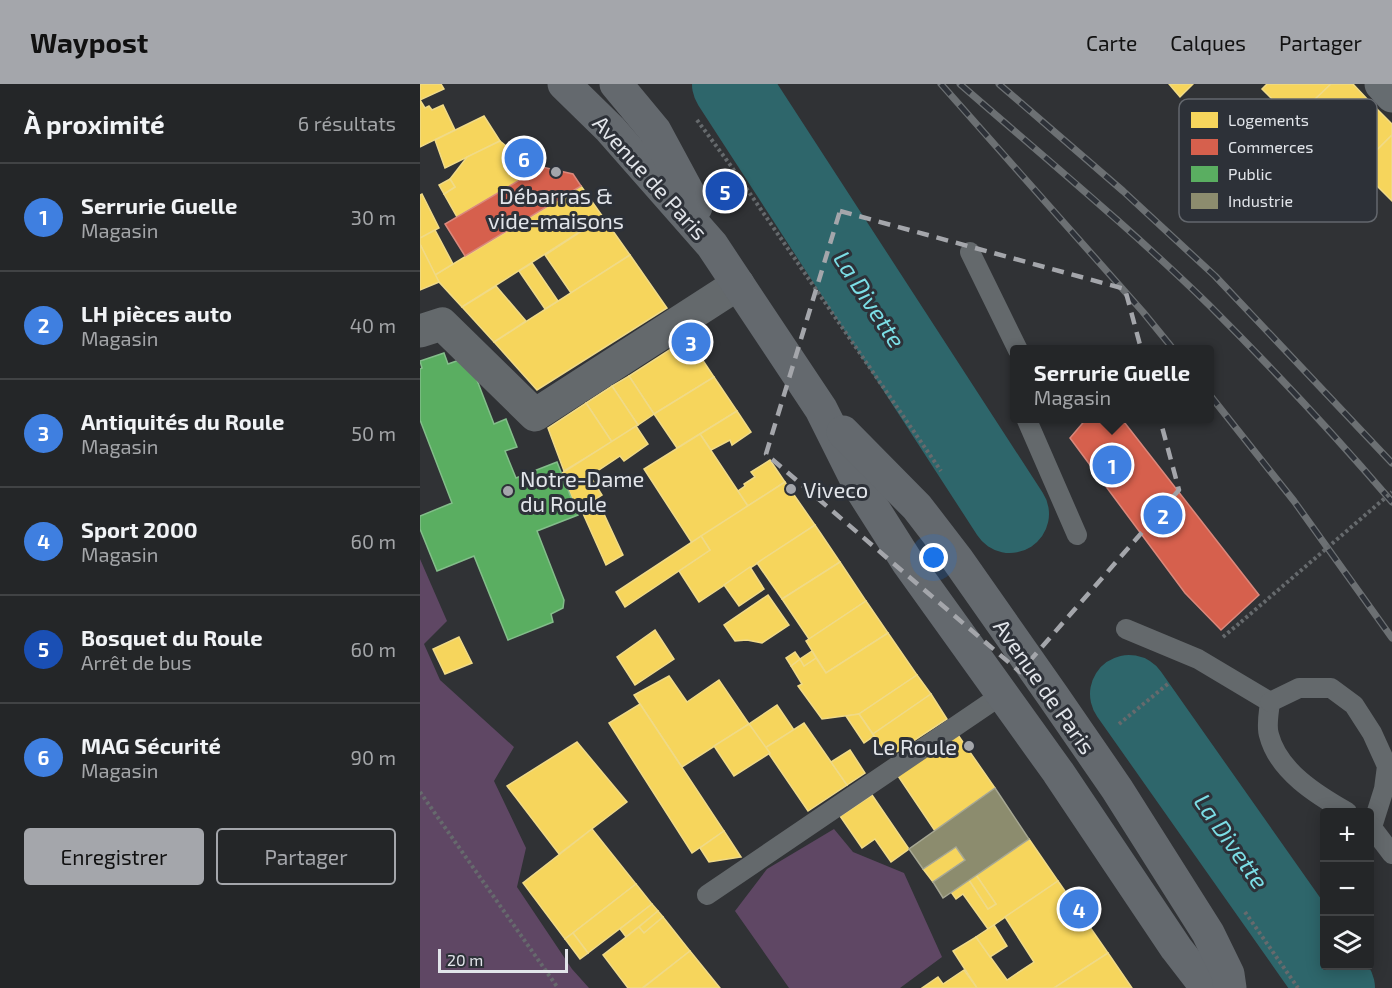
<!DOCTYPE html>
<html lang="fr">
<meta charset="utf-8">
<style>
body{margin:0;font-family:"Exo 2",sans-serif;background:#303234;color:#f1f3f6}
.controls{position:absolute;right:18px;bottom:18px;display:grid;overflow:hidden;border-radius:6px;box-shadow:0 3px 15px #0003}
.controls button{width:54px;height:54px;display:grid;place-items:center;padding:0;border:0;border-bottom:2px solid #414345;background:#242628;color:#f1f3f6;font:30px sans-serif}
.scale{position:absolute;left:18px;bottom:15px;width:130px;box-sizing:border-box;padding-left:6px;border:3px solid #e2e5ea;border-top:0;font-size:16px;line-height:21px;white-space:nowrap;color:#e2e5ea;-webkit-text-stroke:4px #2d3138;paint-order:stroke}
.you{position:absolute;left:514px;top:474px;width:21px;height:21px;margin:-15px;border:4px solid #fff;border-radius:50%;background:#1a73e8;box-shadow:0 0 0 9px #1a73e833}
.badge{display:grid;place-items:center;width:39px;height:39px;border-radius:50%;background:#a4a6ab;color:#fff;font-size:20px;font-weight:700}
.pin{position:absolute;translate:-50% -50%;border:3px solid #fff;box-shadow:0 2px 6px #0006}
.popup{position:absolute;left:590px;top:261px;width:204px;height:78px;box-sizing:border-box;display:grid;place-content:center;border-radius:6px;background:#242628;filter:drop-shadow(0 2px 4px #0005);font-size:20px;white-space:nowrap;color:#a3a5a8}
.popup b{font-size:22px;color:#f1f3f6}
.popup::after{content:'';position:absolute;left:50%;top:100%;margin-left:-12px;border:12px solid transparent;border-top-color:#242628}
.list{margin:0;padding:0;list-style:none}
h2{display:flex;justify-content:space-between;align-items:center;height:78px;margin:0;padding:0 24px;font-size:26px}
h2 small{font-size:20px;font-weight:400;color:#a3a5a8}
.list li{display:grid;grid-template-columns:39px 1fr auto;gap:18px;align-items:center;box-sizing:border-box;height:108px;padding:0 24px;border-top:2px solid #414345}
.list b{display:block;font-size:22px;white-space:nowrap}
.list p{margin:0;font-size:20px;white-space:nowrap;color:#a3a5a8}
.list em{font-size:20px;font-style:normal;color:#a3a5a8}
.actions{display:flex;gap:12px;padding:18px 24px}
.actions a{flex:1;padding:14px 0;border:2px solid #a4a6ab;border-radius:6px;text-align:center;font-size:21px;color:#a4a6ab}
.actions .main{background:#a4a6ab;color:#111}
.icon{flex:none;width:33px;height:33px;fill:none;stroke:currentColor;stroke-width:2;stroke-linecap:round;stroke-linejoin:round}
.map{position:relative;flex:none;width:972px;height:904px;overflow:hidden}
header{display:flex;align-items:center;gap:36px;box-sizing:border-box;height:84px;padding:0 30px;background:#a4a6ab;color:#111}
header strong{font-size:28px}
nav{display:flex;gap:33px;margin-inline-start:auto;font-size:21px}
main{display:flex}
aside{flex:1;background:#242628}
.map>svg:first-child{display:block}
.green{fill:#5f4764}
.homes{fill:#f6d55c;stroke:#f0da87;stroke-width:1.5}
.shops{fill:#d6604d;stroke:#da887c;stroke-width:1.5}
.public{fill:#5aae61;stroke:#83be8a;stroke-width:1.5}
.industry{fill:#8c8c6e;stroke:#a6a793;stroke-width:1.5}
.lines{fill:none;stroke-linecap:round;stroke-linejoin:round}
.river{stroke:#2e666b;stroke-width:78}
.path{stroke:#666a6d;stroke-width:4;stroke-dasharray:3 3;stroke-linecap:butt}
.lane{stroke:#64696c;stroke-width:20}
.street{stroke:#64696c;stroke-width:33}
.secondary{stroke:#666c70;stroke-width:33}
.primary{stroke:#64696e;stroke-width:33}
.rail-casing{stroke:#6c7073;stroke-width:7}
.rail{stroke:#2d3138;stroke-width:4.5;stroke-dasharray:14;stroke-linecap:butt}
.path-bridge{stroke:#666a6d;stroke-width:4;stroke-dasharray:3 3;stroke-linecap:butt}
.marked{fill:none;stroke:#a4a6ab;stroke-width:4.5;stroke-dasharray:12 8;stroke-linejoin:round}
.poi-dot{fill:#a4a6ab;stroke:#2d3138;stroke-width:2}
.labels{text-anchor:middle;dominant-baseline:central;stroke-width:6;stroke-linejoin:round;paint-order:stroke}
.street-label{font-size:22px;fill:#e2e5ea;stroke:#2d3138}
.poi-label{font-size:22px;fill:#e2e5ea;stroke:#2d3138;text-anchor:start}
.water-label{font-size:24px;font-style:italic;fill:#7bdde5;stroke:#2d3138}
.key{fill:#2d3138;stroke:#63676d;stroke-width:1.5}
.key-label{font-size:16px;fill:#e2e5ea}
</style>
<header>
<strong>Waypost</strong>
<nav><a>Carte</a><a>Calques</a><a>Partager</a></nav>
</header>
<main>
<aside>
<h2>À proximité<small>6 résultats</small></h2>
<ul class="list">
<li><span class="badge" style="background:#3f7fe0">1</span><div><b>Serrurie Guelle</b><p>Magasin</p></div><em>30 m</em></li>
<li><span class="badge" style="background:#3f7fe0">2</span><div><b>LH pièces auto</b><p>Magasin</p></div><em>40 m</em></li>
<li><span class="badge" style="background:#3f7fe0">3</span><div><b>Antiquités du Roule</b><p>Magasin</p></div><em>50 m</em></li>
<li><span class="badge" style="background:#3f7fe0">4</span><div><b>Sport 2000</b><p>Magasin</p></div><em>60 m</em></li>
<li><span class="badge" style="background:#1a4fb4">5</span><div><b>Bosquet du Roule</b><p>Arrêt de bus</p></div><em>60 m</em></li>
<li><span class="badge" style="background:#3f7fe0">6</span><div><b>MAG Sécurité</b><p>Magasin</p></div><em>90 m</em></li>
</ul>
<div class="actions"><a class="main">Enregistrer</a><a>Partager</a></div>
</aside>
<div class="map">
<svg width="972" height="904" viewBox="0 0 972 904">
<rect width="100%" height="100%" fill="#303235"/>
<g class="green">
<polygon points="0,475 27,537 4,560 20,596 94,663 74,697 106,764 97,803 152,885 169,904 0,904"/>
<polygon points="414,745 433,768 484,789 522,873 480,904 369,904 315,827 347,785"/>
</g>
<g class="homes">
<polygon points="0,0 21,0 24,5 0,16"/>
<polygon points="749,0 773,0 760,13"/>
<polygon points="847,0 911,0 821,86 811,74 861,24 842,5"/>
<polygon points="911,0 933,0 950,18 924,51 904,72 891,59 911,38 891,19"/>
<polygon points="0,16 5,24 9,22 12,26 23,21 35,46 0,63"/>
<polygon points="950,18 972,40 972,51 924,99 910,85 933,60 924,51"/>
<polygon points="64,32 80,57 25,84 15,56"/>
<polygon points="972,51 972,117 939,84"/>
<polygon points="80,57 96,70 122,83 37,133 24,110 35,103 30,95 47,73"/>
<polygon points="891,85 902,95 883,115 872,104"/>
<polygon points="30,95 35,103 24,110 19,101"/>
<polygon points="161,102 183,133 42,223 19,198 15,191"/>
<polygon points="872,104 878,111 863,127 857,121"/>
<polygon points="2,110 19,144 0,154 0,111"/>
<polygon points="183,133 210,171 151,209 125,171"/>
<polygon points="15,146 33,180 15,191 0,160 0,154"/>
<polygon points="0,160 19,198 0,206"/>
<polygon points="210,171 247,224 117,306 74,258"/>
<polygon points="112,179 138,217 125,225 99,187"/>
<polygon points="76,202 106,237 74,258 42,223"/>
<polygon points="268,254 294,293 234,330 209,292"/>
<polygon points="209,292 234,330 218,341 192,302"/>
<polygon points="294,293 317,327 257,364 234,330"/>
<polygon points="192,302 218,341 192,358 166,319"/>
<polygon points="166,319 192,358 144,387 128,344"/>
<polygon points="317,327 331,348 312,361 310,356 291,366 280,350"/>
<polygon points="216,342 228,360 204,377 200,372 170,392 182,411 157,427 142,389"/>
<polygon points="280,350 328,422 272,459 224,385"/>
<polygon points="350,376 365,398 328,422 318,407 325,402 324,400 335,393 331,388"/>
<polygon points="365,398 395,441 279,518 259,487 290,466 281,452"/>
<polygon points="177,415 203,471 186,481 161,425"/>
<polygon points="395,441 420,478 362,515 337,479"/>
<polygon points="281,452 290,466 205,523 196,508"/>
<polygon points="420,478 446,517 389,555 362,515"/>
<polygon points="330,483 344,505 319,522 304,501"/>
<polygon points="348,511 369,541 342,559 327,556 315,557 304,541"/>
<polygon points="446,517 468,549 406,589 386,557"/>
<polygon points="235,546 254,575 215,601 197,573"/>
<polygon points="468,549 497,591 439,630 402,635 378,602 382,600 371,582 380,575 384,582 396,574 406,589"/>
<polygon points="39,553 52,579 25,590 13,565"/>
<polygon points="392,567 396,574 384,582 380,575"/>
<polygon points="375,568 380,575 371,582 366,574"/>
<polygon points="497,591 511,610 453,650 439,630"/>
<polygon points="249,592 267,618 299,596 329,640 262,683 214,611"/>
<polygon points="511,610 527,635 469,673 453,650"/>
<polygon points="220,620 304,747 272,769 189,639"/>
<polygon points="357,621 374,646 345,664 329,640"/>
<polygon points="439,630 454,652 444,659 426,632"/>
<polygon points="384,639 427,701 388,727 345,664"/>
<polygon points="329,640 350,669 314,692 294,662"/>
<polygon points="538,651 575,704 515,747 478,692"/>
<polygon points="157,658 207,718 139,770 87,702"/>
<polygon points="430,666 445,689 427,701 411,678"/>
<polygon points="452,711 489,765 471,778 455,755 442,764 420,732"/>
<polygon points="172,745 216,800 145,855 103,799"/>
<polygon points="304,747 321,773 289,778 280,764"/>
<polygon points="609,755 638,797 568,845 543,810 536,815 531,808 549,796 568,825 576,820 556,791"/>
<polygon points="536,763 545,776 513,798 503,785"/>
<polygon points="556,791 576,820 568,825 549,796"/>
<polygon points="638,797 688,869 634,904 557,904 533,867 556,853 587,896 614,878 585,833"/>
<polygon points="216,800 232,820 168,869 153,849"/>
<polygon points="232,820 238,827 206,853 200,845"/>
<polygon points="238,827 243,833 224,849 219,843"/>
<polygon points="243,833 270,867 222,904 208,904 183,871 219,843 224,849"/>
<polygon points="574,841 587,862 570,873 556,853"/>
<polygon points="153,849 168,869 160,875 145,855"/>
<polygon points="270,867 300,904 223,904"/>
<polygon points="688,869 712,904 634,904"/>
<polygon points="544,886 557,904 502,904 518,893 523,900"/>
</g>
<g class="shops">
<polygon points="122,83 153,90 161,102 45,172 25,140"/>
<polygon points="667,334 701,334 839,511 801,546 765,509 650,354"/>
</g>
<polygon class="public" points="24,269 28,280 48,273 74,340 86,335 97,363 85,367 96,394 137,378 158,431 117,447 144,516 143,524 131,530 133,538 88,556 54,472 17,487 0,445 0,432 32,419 0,336 0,285 2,284 0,277"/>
<polygon class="industry" points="575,704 609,755 523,814 513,798 545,776 536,763 503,785 489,765"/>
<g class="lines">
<g class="river">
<polyline points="311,0 590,430"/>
<polyline points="709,610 916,904"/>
</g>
<g class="path">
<polyline points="277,36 311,82 521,387"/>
<polyline points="803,553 821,538"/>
<polyline points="699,640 749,599"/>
<polyline points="0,708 138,904"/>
<polyline points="825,828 878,904"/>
</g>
<g class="lane">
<polyline points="550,168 598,266"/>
<polyline points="606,334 657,451"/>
<path d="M706 545 778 575 850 618C849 628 846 642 849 651 858 687 897 711 927 728"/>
<polyline points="850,618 879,604 911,604 934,621 952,649 967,682 964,705 952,743"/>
<polyline points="950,741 972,770"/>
<polyline points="287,811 583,610"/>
</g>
<polyline class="street" points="0,247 22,240 115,331 318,200"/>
<polyline class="secondary" points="961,0 972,12"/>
<g class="primary">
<polyline points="144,0 190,45 292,161 401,325 441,405 488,479 638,688 756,864 787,904"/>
<polyline points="196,0 235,47 276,123"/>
<polyline points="423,348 497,423 537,475 633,612 697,705 788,849 808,890 810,904"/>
</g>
<defs>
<g id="rail">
<polyline points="521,0 723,228 754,266"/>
<path d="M540 0C624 73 710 144 789 221 852 284 914 350 972 418"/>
<polyline points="579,0 703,107 795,192 972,379"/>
<polyline points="789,310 874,417 972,554"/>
</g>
</defs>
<use href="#rail" class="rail-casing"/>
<use href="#rail" class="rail"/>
<polyline class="path-bridge" points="821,538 972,408"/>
</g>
<path class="marked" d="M420 127 705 205 759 406 600 588 346 370Z"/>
<g class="poi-dot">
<circle cx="136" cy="88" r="6"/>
<circle cx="371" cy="405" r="6"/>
<circle cx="88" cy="407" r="6"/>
<circle cx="549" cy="662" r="6"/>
</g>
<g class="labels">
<g class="street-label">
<text transform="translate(231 93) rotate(48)">Avenue de Paris</text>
<text transform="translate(625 602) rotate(55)">Avenue de Paris</text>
</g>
<g class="poi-label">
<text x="136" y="111" text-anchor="middle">Débarras &amp;<tspan x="136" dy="25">vide-maisons</tspan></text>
<text x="100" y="394">Notre-Dame<tspan x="100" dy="25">du Roule</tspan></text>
<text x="383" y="405">Viveco</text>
<text x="537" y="662" text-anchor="end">Le Roule</text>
</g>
<g class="water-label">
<text transform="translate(450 215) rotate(57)">La Divette</text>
<text transform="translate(812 757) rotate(55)">La Divette</text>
</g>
</g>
<rect x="759" y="15" width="198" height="123" rx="9" class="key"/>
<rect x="771" y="28" width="27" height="16" fill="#f6d55c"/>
<rect x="771" y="55" width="27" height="16" fill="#d6604d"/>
<rect x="771" y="82" width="27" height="16" fill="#5aae61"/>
<rect x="771" y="109" width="27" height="16" fill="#8c8c6e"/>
<g class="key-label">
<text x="808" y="42">Logements</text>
<text x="808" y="69">Commerces</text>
<text x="808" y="96">Public</text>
<text x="808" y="123">Industrie</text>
</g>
</svg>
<div class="controls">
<button>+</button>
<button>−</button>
<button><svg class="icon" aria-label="layers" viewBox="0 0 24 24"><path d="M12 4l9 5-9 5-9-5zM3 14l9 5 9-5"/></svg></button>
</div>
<div class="scale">20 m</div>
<div class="you"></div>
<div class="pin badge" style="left:692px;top:381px;background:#3f7fe0">1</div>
<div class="popup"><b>Serrurie Guelle</b>Magasin</div>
<div class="pin badge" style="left:743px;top:431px;background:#3f7fe0">2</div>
<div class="pin badge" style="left:271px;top:258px;background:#3f7fe0">3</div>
<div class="pin badge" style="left:659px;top:825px;background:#3f7fe0">4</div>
<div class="pin badge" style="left:305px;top:107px;background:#1a4fb4">5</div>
<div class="pin badge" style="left:104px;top:74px;background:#3f7fe0">6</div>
</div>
</main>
